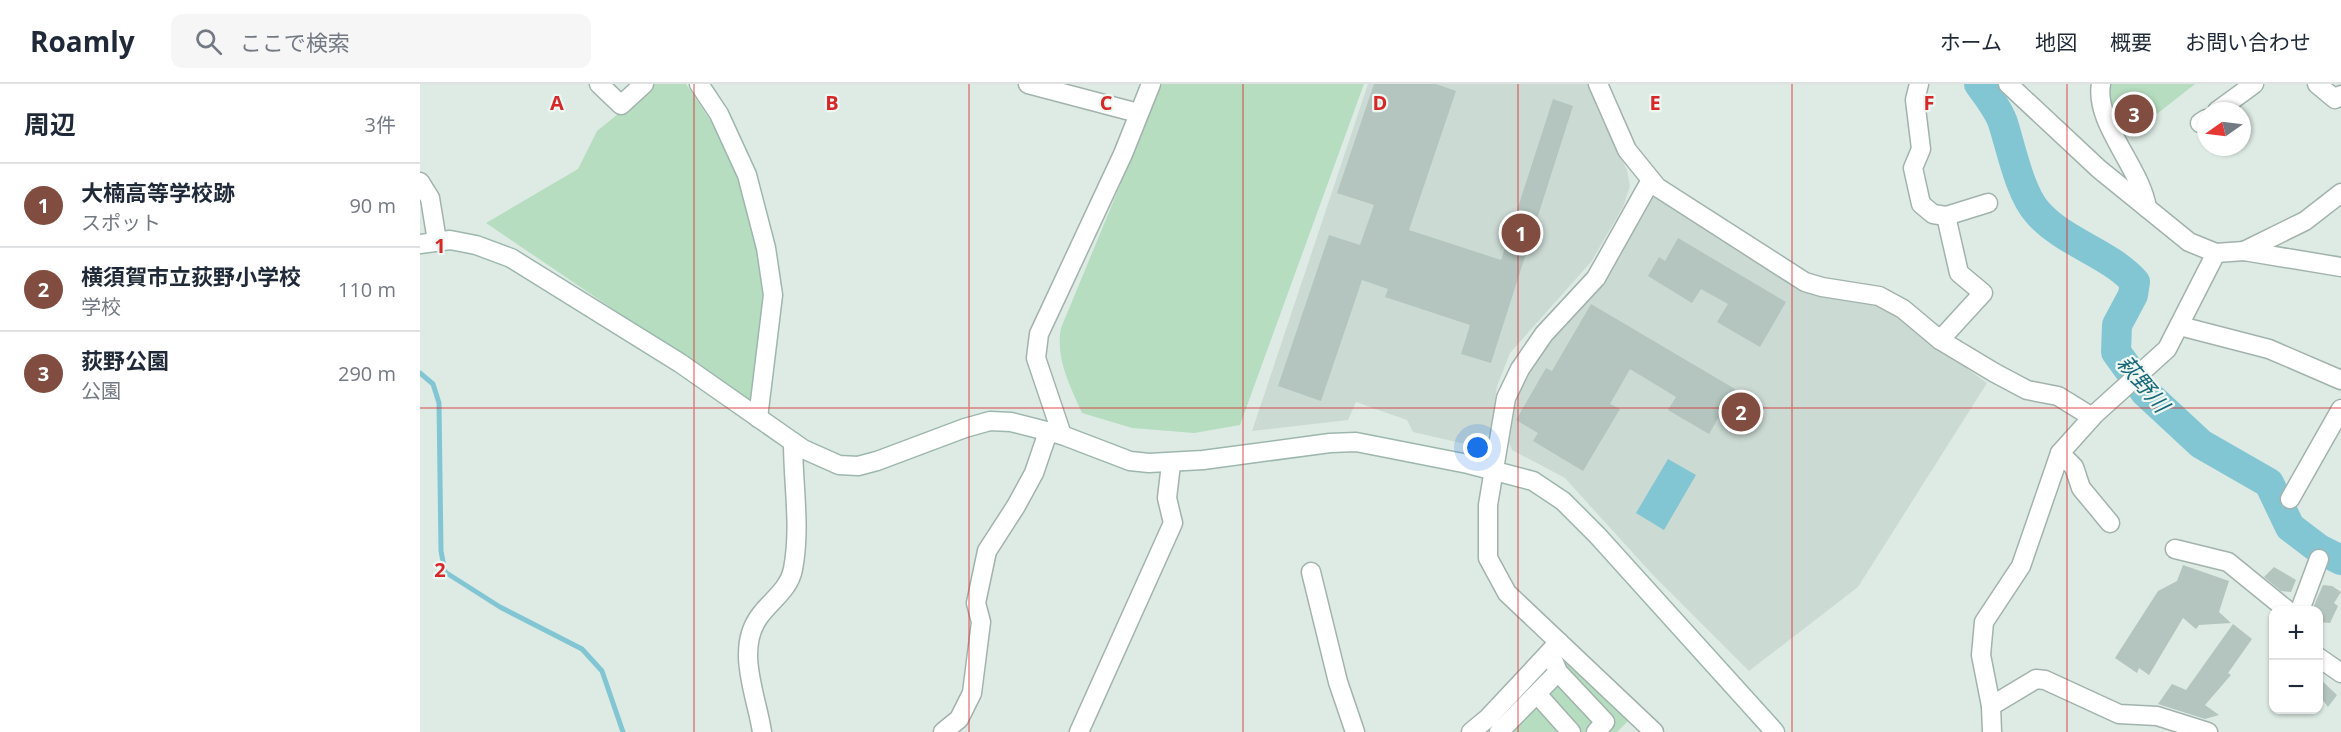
<!DOCTYPE html>
<html lang="ja">
<meta charset="utf-8">
<style>
body{margin:0;font-family:"Open Sans","Noto Sans JP",sans-serif;background:#f6f6f7;color:#1f2937}
.controls{position:absolute;right:18px;bottom:18px;display:grid;overflow:hidden;border-radius:12px;box-shadow:0 2px 4px #0004}
.controls button{width:54px;height:54px;display:grid;place-items:center;padding:0;border:0;border-bottom:2px solid #e0e1e3;background:#fff;color:#1f2937;font:30px sans-serif}
.compass{position:absolute;left:1777px;top:18px;width:54px;height:54px;border-radius:50%;background:#fff;box-shadow:0 2px 4px #0004;rotate:256deg}
.you{position:absolute;left:1058px;top:364px;width:21px;height:21px;margin:-15px;border:4px solid #fff;border-radius:50%;background:#1a73e8;box-shadow:0 0 0 9px #1a73e833}
.badge{display:grid;place-items:center;width:39px;height:39px;border-radius:50%;background:#814d41;color:#fff;font-size:20px;font-weight:700}
.pin{position:absolute;translate:-50% -50%;border:3px solid #fff;box-shadow:0 2px 6px #0006}
.list{margin:0;padding:0;list-style:none}
h2{display:flex;justify-content:space-between;align-items:center;height:78px;margin:0;padding:0 24px;font-size:26px}
h2 small{font-size:20px;font-weight:400;color:#747a83}
.list li{display:grid;grid-template-columns:39px 1fr auto;gap:18px;align-items:center;box-sizing:border-box;height:84px;padding:0 24px;border-top:2px solid #e0e1e3}
.list b{display:block;font-size:22px;white-space:nowrap}
.list p{margin:0;font-size:20px;white-space:nowrap;color:#747a83}
.list em{font-size:20px;font-style:normal;color:#747a83}
.icon{flex:none;width:33px;height:33px;fill:none;stroke:currentColor;stroke-width:2;stroke-linecap:round;stroke-linejoin:round}
.map{position:relative;flex:none;width:1921px;height:648px;overflow:hidden}
header{display:flex;align-items:center;gap:36px;box-sizing:border-box;height:84px;padding:0 30px;background:#fff;border-bottom:2px solid #e0e1e3}
header strong{font-size:28px}
nav{display:flex;gap:33px;margin-inline-start:auto;font-size:21px}
.search{width:420px;height:54px;background:#f6f6f7;display:flex;align-items:center;gap:15px;box-sizing:border-box;padding:0 21px;border-radius:12px;color:#747a83;font-size:22px}
main{display:flex}
aside{flex:1;background:#fff}
.map>svg:first-child{display:block}
.built{fill:#ccdad4}
.green{fill:#b6ddc0}
.water{fill:#83c6d3}
.lines{fill:none;stroke-linecap:round;stroke-linejoin:round}
.stream{stroke:#83c6d3;stroke-width:5}
.river{stroke:#83c6d3;stroke-width:30}
.building{fill:#b3c5be}
.street-casing{stroke:#a1b3ac;stroke-width:21}
.secondary-casing{stroke:#9db7ad;stroke-width:21}
.street{stroke:#fff;stroke-width:18}
.secondary{stroke:#fff;stroke-width:18}
.grid{fill:none;stroke:#d62828;stroke-width:1.5;stroke-opacity:0.55}
.labels{text-anchor:middle;dominant-baseline:central;stroke-width:4.5;stroke-linejoin:round;paint-order:stroke}
.water-label{font-size:22px;font-style:italic;fill:#176879;stroke:#eff7f3}
.grid-label{font-size:20px;text-anchor:middle;font-weight:bold;fill:#d62828;stroke:#eff7f3;stroke-width:4.5;stroke-linejoin:round;paint-order:stroke}
</style>
<header>
<strong>Roamly</strong>
<div class="search"><svg class="icon" aria-label="search" viewBox="0 0 24 24"><circle cx="10" cy="10" r="6"/><path d="M15 15l6 6"/></svg>ここで検索</div>
<nav><a>ホーム</a><a>地図</a><a>概要</a><a>お問い合わせ</a></nav>
</header>
<main>
<aside>
<h2>周辺<small>3件</small></h2>
<ul class="list">
<li><span class="badge">1</span><div><b>大楠高等学校跡</b><p>スポット</p></div><em>90 m</em></li>
<li><span class="badge">2</span><div><b>横須賀市立荻野小学校</b><p>学校</p></div><em>110 m</em></li>
<li><span class="badge">3</span><div><b>荻野公園</b><p>公園</p></div><em>290 m</em></li>
</ul>
</aside>
<div class="map">
<svg width="1921" height="648" viewBox="0 0 1921 648">
<rect width="100%" height="100%" fill="#deebe5"/>
<g class="built">
<polygon points="948,0 1168,0 1178,27 1207,86 1210,102 1203,123 1171,178 1090,269 1077,302 1070,349 1050,361 993,348 987,336 936,318 928,336 832,347"/>
<polygon points="1241,109 1388,201 1483,226 1549,286 1567,299 1438,503 1329,587 1232,490 1145,394 1092,366 1089,358 1100,298 1227,112"/>
</g>
<g class="green">
<polygon points="235,0 266,0 290,36 320,94 338,168 345,210 330,318 66,139 158,85 177,47"/>
<path d="M742 0H944L820 341 774 349 712 344 662 329C650 302 635 274 641 244Z"/>
<polygon points="1689,0 1775,0 1728,37 1703,49 1688,23"/>
<polygon points="1142,570 1209,636 1197,648 1070,648"/>
</g>
<polygon class="water" points="1248,375 1276,391 1244,446 1216,429"/>
<g class="lines">
<polyline class="stream" points="0,289 13,300 19,319 21,467 25,488 80,523 162,565 182,587 203,648"/>
<path class="river" d="M1559 0C1567 11 1579 26 1583 39 1591 64 1600 110 1618 129 1645 159 1689 169 1715 198L1713 211 1697 241 1696 268 1725 308 1781 360 1849 399 1870 443 1899 465 1921 476"/>
</g>
<g class="building">
<polygon points="954,0 1016,0 1036,7 989,146 1081,176 1133,15 1153,22 1071,279 1041,270 1050,241 965,213 968,205 942,196 901,317 858,302 909,151 940,161 954,121 917,109"/>
<polygon points="1258,154 1366,218 1340,263 1297,238 1308,220 1281,205 1272,219 1228,192 1239,173 1245,177"/>
<polygon points="1171,220 1315,305 1289,350 1248,326 1256,313 1210,285 1190,320 1200,325 1163,387 1113,357 1118,349 1096,336 1126,284 1132,287"/>
<polygon points="1763,481 1809,497 1799,528 1811,539 1779,541 1776,545 1763,534 1729,591 1719,584 1717,589 1695,574 1738,507 1757,497"/>
<polygon points="1854,483 1876,496 1871,508 1861,507 1844,493"/>
<polygon points="1903,501 1912,502 1921,508 1914,519 1918,522 1910,539 1899,538 1899,526 1892,526"/>
<polygon points="1813,540 1832,555 1808,589 1811,591 1785,621 1799,631 1785,635 1738,620 1752,600 1766,606"/>
<polygon points="1899,594 1917,611 1908,623 1899,611"/>
</g>
<g class="lines">
<defs>
<g id="street">
<polyline points="179,0 201,21 224,0"/>
<polyline points="608,0 718,29"/>
<polyline points="1178,0 1207,66 1237,103 1385,198 1402,203 1459,212 1483,225 1520,256 1575,289 1607,306 1638,312 1672,333"/>
<polyline points="1499,0 1495,16 1501,65 1493,84 1501,120 1513,130 1526,132 1539,189 1563,209 1520,256"/>
<polyline points="1588,0 1679,85 1769,158 1796,169 1824,167 1921,183"/>
<path d="M1681 0C1674 39 1721 84 1727 124"/>
<polyline points="1897,0 1915,15 1921,11"/>
<polyline points="1797,27 1834,0"/>
<polyline points="1780,39 1786,35"/>
<polyline points="1231,96 1176,194 1124,250 1100,285 1086,314 1068,421 1068,474 1087,509 1234,648"/>
<polyline points="0,98 10,114 17,157"/>
<polyline points="1526,132 1568,119"/>
<polyline points="1824,167 1885,137 1921,109"/>
<polyline points="1760,242 1849,265 1921,296"/>
<polyline points="642,351 616,274 619,250 703,70 731,0"/>
<polyline points="1640,369 1654,383 1661,404 1690,439"/>
<polyline points="1870,415 1921,325"/>
<polyline points="1755,465 1808,478 1867,526"/>
<polyline points="891,488 918,598 935,648"/>
<polyline points="1880,526 1899,475"/>
<polyline points="1898,573 1921,589"/>
<polyline points="1138,588 1185,638 1176,648"/>
<polyline points="1117,610 1151,648"/>
<polyline points="1571,622 1616,595 1625,596 1699,630 1737,632 1788,648"/>
<path d="M342 648C337 613 315 566 339 533 350 517 369 506 373 485 381 443 373 401 373 358"/>
<polyline points="523,648 539,635 552,609 561,538 556,519 567,467 596,422 614,389 628,348"/>
<polyline points="659,648 753,439 747,414 751,380"/>
<polyline points="1051,648 1068,634 1139,558"/>
<polyline points="1079,648 1138,588 1130,568"/>
<polyline points="1572,648 1571,622 1561,571 1564,538 1601,482 1640,369 1675,330 1747,265 1796,169"/>
</g>
<g id="secondary">
<polyline points="279,0 299,30 327,91 346,164 353,211 338,334"/>
<polyline points="0,160 30,156 56,161 91,174 260,279 383,365 419,381 438,382 457,377 545,344 570,337 591,338 642,351 710,377 729,379 783,376 910,359 936,358 1048,380 1113,397 1143,417 1177,451 1355,648"/>
</g>
</defs>
<use href="#street" class="street-casing"/>
<use href="#secondary" class="secondary-casing"/>
<use href="#street" class="street"/>
<use href="#secondary" class="secondary"/>
</g>
<path class="grid" d="M274 0V648M549 0V648M823 0V648M1098 0V648M1372 0V648M1647 0V648M0 324H1921"/>
<g class="labels">
<g class="water-label">
<text transform="translate(1724 299) rotate(50)">萩野川</text>
</g>
</g>
<g class="grid-label">
<text x="137" y="26">A</text>
<text x="412" y="26">B</text>
<text x="686" y="26">C</text>
<text x="960" y="26">D</text>
<text x="1235" y="26">E</text>
<text x="1509" y="26">F</text>
<text x="20" y="169">1</text>
<text x="20" y="493">2</text>
</g>
</svg>
<div class="controls">
<button>+</button>
<button>−</button>
</div>
<svg class="compass" viewBox="-18 -18 36 36"><path d="M0-13l5 13h-10z" fill="#e53935"/><path d="M0 13l5-13h-10z" fill="#747a83"/></svg>
<div class="you"></div>
<div class="pin badge" style="left:1101px;top:149px">1</div>
<div class="pin badge" style="left:1321px;top:328px">2</div>
<div class="pin badge" style="left:1714px;top:30px">3</div>
</div>
</main>
